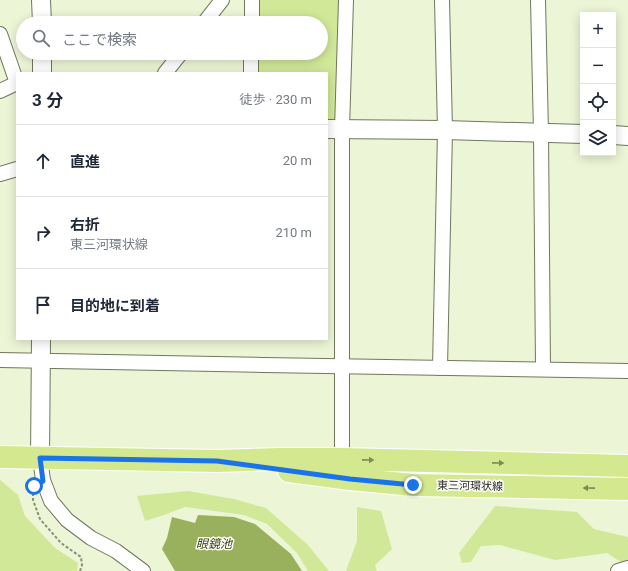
<!DOCTYPE html>
<html lang="ja">
<meta charset="utf-8">
<style>
body{margin:0;font-family:Roboto,"Noto Sans JP",sans-serif;background:#f6f6f7;color:#1f2937}
.controls{position:absolute;right:12px;top:12px;display:grid;overflow:hidden;border-radius:0px;box-shadow:0 2px 10px #0003}
.controls button{width:36px;height:36px;display:grid;place-items:center;padding:0;border:0;border-bottom:1px solid #e0e1e3;background:#fff;color:#1f2937;font:20px sans-serif}
.stop{position:absolute;width:12px;height:12px;margin:-9px;border:3px solid #1a73e8;border-radius:50%;background:#fff}
.stop.end{background:#1a73e8;border-color:#fff;box-shadow:0 1px 4px #0008}
.list{margin:0;padding:0;list-style:none}
h2{display:flex;justify-content:space-between;align-items:center;height:52px;margin:0;padding:0 16px;font-size:17px}
h2 small{font-size:13px;font-weight:400;color:#747a83}
.list li{display:grid;grid-template-columns:26px 1fr auto;gap:12px;align-items:center;box-sizing:border-box;height:72px;padding:0 16px;border-top:1px solid #e0e1e3}
.list b{display:block;font-size:15px;white-space:nowrap}
.list p{margin:0;font-size:13px;white-space:nowrap;color:#747a83}
.list em{font-size:13px;font-style:normal;color:#747a83}
.icon{flex:none;width:22px;height:22px;fill:none;stroke:currentColor;stroke-width:2;stroke-linecap:round;stroke-linejoin:round}
.map{position:relative;flex:none;width:628px;height:571px;overflow:hidden}
.search{position:absolute;background:#fff;box-shadow:0 2px 10px #0003;left:16px;top:16px;width:312px;height:44px;display:flex;align-items:center;gap:10px;box-sizing:border-box;padding:0 14px;border-radius:22px;color:#747a83;font-size:15px}
.panel{position:absolute;background:#fff;box-shadow:0 2px 10px #0003;left:16px;top:72px;width:312px;height:268px;border-radius:0px}
.map>svg:first-child{display:block}
.green{fill:#d1e898}
.water{fill:#99b05c}
.lines{fill:none;stroke-linecap:round;stroke-linejoin:round}
.minor-casing{stroke:#6f785c;stroke-width:16}
.tertiary-casing{stroke:#6f785c;stroke-width:20}
.primary-casing{stroke:#fff;stroke-width:24}
.path{stroke:#888e78;stroke-width:2;stroke-dasharray:3 2;stroke-linecap:butt}
.minor{stroke:#fff;stroke-width:14}
.tertiary{stroke:#fff;stroke-width:18}
.primary{stroke:#d4e98f;stroke-width:22}
.oneway{fill:#7e8a57}
.route{stroke:#1a73e8;stroke-width:5}
.labels{text-anchor:middle;dominant-baseline:central;stroke-width:3;stroke-linejoin:round;paint-order:stroke}
.street-label{font-size:11px;fill:#282b1f;stroke:#fefefe}
.water-label{font-size:12px;font-style:italic;fill:#354300;stroke:#fefefe}
</style>
<div class="map">
<svg width="628" height="571" viewBox="0 0 628 571">
<rect width="100%" height="100%" fill="#ecf6d6"/>
<g class="green">
<polygon points="252,0 346,0 342,129 327,129 327,73 251,73 251,53 321,53 321,23 252,23"/>
<polygon points="0,480 18,495 25,516 55,548 78,563 77,571 0,571"/>
<polygon points="188,491 234,499 266,508 308,545 329,571 308,571 297,553 267,524 244,515 185,507 164,515 145,521 137,496"/>
<polygon points="495,506 577,512 594,529 628,537 628,571 624,564 607,553 555,560 500,545 481,546 471,562 462,563 459,553"/>
<polygon points="357,507 381,511 392,549 375,565 377,571 346,571 357,541"/>
</g>
<polygon class="water" points="198,515 234,517 255,524 291,554 302,571 175,571 162,549 167,538 172,517 195,523"/>
<g class="lines">
<defs>
<g id="minor">
<polyline points="538,0 541,133 543,369"/>
<polyline points="204,23 222,0"/>
<polyline points="252,23 252,0"/>
<polyline points="0,34 17,83 0,91"/>
<polyline points="165,73 181,53"/>
<polyline points="251,73 251,53"/>
<polyline points="0,174 17,169"/>
<polyline points="0,360 264,365 628,371"/>
<polyline points="440,368 445,130 442,0"/>
<polyline points="40,458 43,480 51,501 67,520 91,538 116,551 143,571"/>
<polyline points="342,459 342,129 346,0"/>
<polyline points="618,571 628,568"/>
</g>
<g id="tertiary">
<polyline points="41,0 42,23"/>
<polyline points="42,53 42,73"/>
<polyline points="327,129 445,130 583,134"/>
<polyline points="613,135 628,136"/>
<polyline points="40,458 41,339"/>
</g>
<g id="primary">
<polyline points="0,457 217,461 279,459 342,459 628,466"/>
<polyline points="289,471 350,479 413,485 628,489"/>
</g>
</defs>
<use href="#minor" class="minor-casing"/>
<use href="#tertiary" class="tertiary-casing"/>
<use href="#primary" class="primary-casing"/>
<polyline class="path" points="33,493 33,500 40,519 61,543 81,557 82,565 80,571"/>
<use href="#minor" class="minor"/>
<use href="#tertiary" class="tertiary"/>
<use href="#primary" class="primary"/>
</g>
<defs><path id="oneway-solid" d="M-6-.8H1V-3.2L6.5 0L1 3.2V.8H-6Z"/></defs>
<g class="oneway">
<use href="#oneway-solid" transform="translate(368 460) rotate(1)"/>
<use href="#oneway-solid" transform="translate(498 463) rotate(1)"/>
<use href="#oneway-solid" transform="translate(589 488) rotate(-179)"/>
</g>
<g class="lines">
<polyline class="route" points="34,486 43,481 40,458 217,461 350,479 413,485"/>
</g>
<g class="labels">
<g class="street-label">
<text transform="translate(470 486) rotate(1)">東三河環状線</text>
</g>
<g class="water-label">
<text x="214" y="544">眼鏡池</text>
</g>
</g>
</svg>
<div class="controls">
<button>+</button>
<button>−</button>
<button><svg class="icon" aria-label="locate" viewBox="0 0 24 24"><circle cx="12" cy="12" r="6"/><path d="M12 2v4M12 18v4M2 12h4M18 12h4"/></svg></button>
<button><svg class="icon" aria-label="layers" viewBox="0 0 24 24"><path d="M12 4l9 5-9 5-9-5zM3 14l9 5 9-5"/></svg></button>
</div>
<div class="stop" style="left:34px;top:486px"></div>
<div class="stop end" style="left:413px;top:485px"></div>
<div class="search"><svg class="icon" aria-label="search" viewBox="0 0 24 24"><circle cx="10" cy="10" r="6"/><path d="M15 15l6 6"/></svg>ここで検索</div>
<section class="panel">
<h2>3 分<small>徒歩 · 230 m</small></h2>
<ul class="list">
<li><svg class="icon" aria-label="ahead" viewBox="0 0 24 24"><path d="M12 20V5M6 11l6-6 6 6"/></svg><div><b>直進</b></div><em>20 m</em></li>
<li><svg class="icon" aria-label="right" viewBox="0 0 24 24"><path d="M7 20v-9h11M14 6l5 5-5 5"/></svg><div><b>右折</b><p>東三河環状線</p></div><em>210 m</em></li>
<li><svg class="icon" aria-label="arrive" viewBox="0 0 24 24"><path d="M6 21V4h12l-3 4 3 4H6"/></svg><div><b>目的地に到着</b></div></li>
</ul>
</section>
</div>
